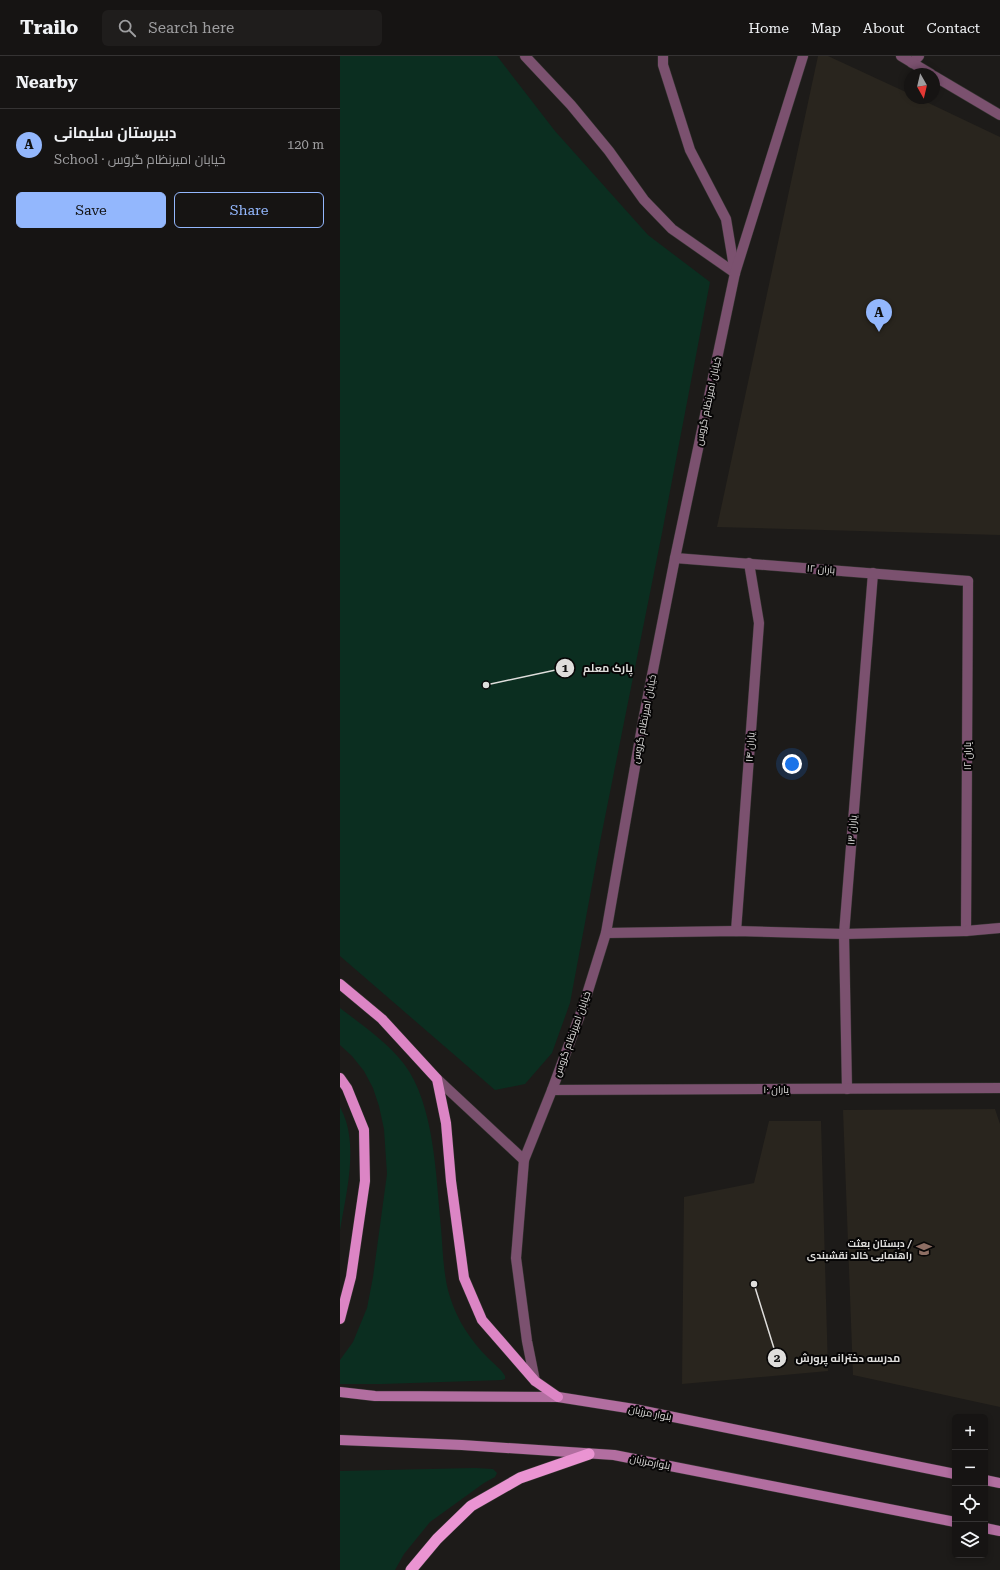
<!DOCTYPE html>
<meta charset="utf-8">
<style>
body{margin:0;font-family:"Roboto Serif",Cairo,serif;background:#1f1d1c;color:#f1f3f6}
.controls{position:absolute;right:12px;bottom:12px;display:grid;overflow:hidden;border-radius:6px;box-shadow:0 2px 6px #0003}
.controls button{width:36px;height:36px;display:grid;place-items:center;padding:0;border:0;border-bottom:1px solid #353333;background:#161413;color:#f1f3f6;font:20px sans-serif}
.compass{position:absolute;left:564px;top:12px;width:36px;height:36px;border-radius:50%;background:#161413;box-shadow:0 2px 6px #0003;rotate:172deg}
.you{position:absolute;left:452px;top:708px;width:14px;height:14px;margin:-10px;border:3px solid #fff;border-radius:50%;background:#1a73e8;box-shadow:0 0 0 6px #1a73e833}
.badge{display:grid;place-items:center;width:26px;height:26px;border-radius:50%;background:#93b7fd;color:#111;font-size:13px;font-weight:700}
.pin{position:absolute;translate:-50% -33px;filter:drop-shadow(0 1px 2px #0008)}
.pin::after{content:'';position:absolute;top:21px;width:14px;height:12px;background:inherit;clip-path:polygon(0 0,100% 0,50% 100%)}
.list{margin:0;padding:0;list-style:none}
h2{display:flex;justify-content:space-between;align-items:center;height:52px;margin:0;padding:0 16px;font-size:17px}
h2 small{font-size:13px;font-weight:400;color:#9e9ea0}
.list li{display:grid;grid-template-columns:26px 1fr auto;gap:12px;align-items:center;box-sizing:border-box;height:72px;padding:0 16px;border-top:1px solid #353333}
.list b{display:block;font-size:15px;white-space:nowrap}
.list p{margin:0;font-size:13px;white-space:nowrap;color:#9e9ea0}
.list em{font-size:13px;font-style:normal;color:#9e9ea0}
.actions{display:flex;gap:8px;padding:12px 16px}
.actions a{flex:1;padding:9px 0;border:1px solid #93b7fd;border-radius:6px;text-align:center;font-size:14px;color:#93b7fd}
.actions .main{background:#93b7fd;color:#111}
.icon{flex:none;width:22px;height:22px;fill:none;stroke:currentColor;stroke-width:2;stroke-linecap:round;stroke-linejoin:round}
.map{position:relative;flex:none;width:660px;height:1514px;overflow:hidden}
header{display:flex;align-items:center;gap:24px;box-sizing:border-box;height:56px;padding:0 20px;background:#161413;border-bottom:1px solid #353333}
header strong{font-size:19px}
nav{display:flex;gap:22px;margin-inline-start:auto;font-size:14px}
.search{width:280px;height:36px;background:#1f1d1c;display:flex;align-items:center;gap:10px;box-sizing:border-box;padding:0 14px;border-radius:6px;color:#9e9ea0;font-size:15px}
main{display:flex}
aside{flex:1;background:#161413}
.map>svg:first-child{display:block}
.built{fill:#29251e}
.green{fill:#0b2e20}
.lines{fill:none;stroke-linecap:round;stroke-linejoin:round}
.service-casing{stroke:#383634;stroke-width:11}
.minor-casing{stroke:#383634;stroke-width:11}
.secondary-casing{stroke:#383634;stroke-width:11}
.primary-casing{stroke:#383634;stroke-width:11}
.trunk-casing{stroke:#383634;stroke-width:12}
.service{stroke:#7b516f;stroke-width:10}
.minor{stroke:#7b516f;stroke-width:10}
.secondary{stroke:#b26ea0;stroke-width:10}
.primary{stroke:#dc85c5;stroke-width:10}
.trunk{stroke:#ea94d2;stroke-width:11}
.labels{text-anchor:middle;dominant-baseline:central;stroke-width:4;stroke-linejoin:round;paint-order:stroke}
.street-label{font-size:10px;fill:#dfdedc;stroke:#070606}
.poi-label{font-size:10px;font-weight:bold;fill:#dfdedc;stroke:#070606;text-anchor:end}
.leader{fill:none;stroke:#dfdedc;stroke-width:1.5}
.callout-dot{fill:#dfdedc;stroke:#070606;stroke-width:1.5}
.mark-label{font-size:12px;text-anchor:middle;font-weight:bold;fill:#111}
.callout-label{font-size:11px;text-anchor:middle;font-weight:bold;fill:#dfdedc;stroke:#070606;stroke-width:4;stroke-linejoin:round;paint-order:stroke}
</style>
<header>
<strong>Trailo</strong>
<div class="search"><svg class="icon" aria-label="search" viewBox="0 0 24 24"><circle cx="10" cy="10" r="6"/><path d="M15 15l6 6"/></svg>Search here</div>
<nav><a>Home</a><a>Map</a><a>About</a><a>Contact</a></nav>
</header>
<main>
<aside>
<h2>Nearby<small></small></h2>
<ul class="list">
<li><span class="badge">A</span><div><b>دبیرستان سلیمانی</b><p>School · خیابان امیرنظام گروس</p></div><em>120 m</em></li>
</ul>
<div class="actions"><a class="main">Save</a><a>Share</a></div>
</aside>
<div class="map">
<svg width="660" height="1514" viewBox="0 0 660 1514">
<rect width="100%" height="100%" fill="#1d1b19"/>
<g class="built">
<polygon points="478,0 488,0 570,38 570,42 578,42 660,81 660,479 377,471"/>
<polygon points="655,1053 660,1068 660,1351 513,1319 503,1054"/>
<polygon points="429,1065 481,1065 488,1315 342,1328 344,1141 414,1127"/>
</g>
<g class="green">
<polygon points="0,0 157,0 215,75 308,179 370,226 322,477 261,781 230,947 212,997 185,1028 155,1034 0,900"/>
<path d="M0 952C21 968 48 987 64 1008 95 1049 96 1122 101 1172 103 1195 103 1219 110 1241 117 1264 131 1285 148 1302 154 1308 161 1313 165 1320V1323L162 1324 42 1328H0V1304L13 1286 27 1252 33 1221 47 1118 44 1073 39 1050 33 1032 24 1015 12 1000 0 989Z"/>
<path d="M0 1051C20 1087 6 1137 0 1175Z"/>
<polygon points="135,1412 153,1413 157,1417 155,1421 144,1427 90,1466 64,1498 55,1514 0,1514 0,1415"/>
</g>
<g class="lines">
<defs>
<g id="service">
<polyline points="185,0 231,49 269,95 304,144 332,173 395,217"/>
<polyline points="323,0 323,9 350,94 386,163 395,217"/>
<polyline points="572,7 579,0"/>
<polyline points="396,875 419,567 409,507"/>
<polyline points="626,875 628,525"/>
<polyline points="507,1033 504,878 533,517"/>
</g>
<g id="minor">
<polyline points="561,0 591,18"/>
<polyline points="594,20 660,59"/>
<polyline points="335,502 628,525"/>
<polyline points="266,877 396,875 504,878 626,875 660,872"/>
<polyline points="97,1023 184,1104"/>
<polyline points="212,1034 660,1032"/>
<polyline points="195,1325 187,1285 176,1202 184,1104 212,1034 243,951 266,877 303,665 335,502 395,217 463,0"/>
</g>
<g id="secondary">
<polyline points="0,1336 35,1340 218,1341 294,1353 615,1418"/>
<polyline points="0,1384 122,1389 274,1399 615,1466"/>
<polyline points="645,1424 660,1427"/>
<polyline points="645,1472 660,1475"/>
</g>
<g id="primary">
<polyline points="0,928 42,963 97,1023 106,1067 111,1125 124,1222 142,1264 195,1325 218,1341"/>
<polyline points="0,1022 7,1032 24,1074 25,1125 11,1221 0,1263"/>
</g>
<polyline id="trunk" points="71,1514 97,1483 131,1450 180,1422 249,1398"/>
</defs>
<use href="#service" class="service-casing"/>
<use href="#minor" class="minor-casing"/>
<use href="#secondary" class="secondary-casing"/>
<use href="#primary" class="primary-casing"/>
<use href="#trunk" class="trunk-casing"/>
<use href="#service" class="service"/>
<use href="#minor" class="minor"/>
<use href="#secondary" class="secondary"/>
<use href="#primary" class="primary"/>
<use href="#trunk" class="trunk"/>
</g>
<defs>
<symbol id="school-bare" viewBox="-9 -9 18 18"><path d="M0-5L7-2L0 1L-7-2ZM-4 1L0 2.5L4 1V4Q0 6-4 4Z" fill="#8d6e63" stroke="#070606" stroke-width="2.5" paint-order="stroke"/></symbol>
</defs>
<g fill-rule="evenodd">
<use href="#school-bare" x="573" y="1182" width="22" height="22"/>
</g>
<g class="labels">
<g class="street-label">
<text transform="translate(368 345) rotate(-78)">خیابان امیرنظام گروس</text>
<text transform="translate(481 513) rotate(4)">باران ۱۲</text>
<text transform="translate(304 663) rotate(-79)">خیابان امیرنظام گروس</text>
<text transform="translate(410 691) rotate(-86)">یاران ۱۴</text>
<text transform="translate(627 700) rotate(-90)">یاران ۱۲</text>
<text transform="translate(512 774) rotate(-85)">یاران ۱۳</text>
<text transform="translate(232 978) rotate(-70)">خیابان امیرنظام گروس</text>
<text x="436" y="1033">یاران ۱۰</text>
<text transform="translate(310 1357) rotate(11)">بلوار مرزبان</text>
<text transform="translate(310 1406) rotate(11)">بلوارمرزبان</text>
</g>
<g class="poi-label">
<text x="572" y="1187">دبستان بعثت /<tspan x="572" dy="12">راهنمایی خالد نقشبندی</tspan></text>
</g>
</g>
<path class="leader" d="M146 629L225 612M414 1228L437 1302"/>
<g class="callout-dot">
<circle cx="146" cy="629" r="4"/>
<circle cx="414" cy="1228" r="4"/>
<circle cx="225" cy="612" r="10"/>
<circle cx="437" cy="1302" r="10"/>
</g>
<g class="mark-label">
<text x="225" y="616">1</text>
<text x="437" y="1306">2</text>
</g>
<g class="callout-label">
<text x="268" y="616">پارک معلم</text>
<text x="508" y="1306">مدرسه دخترانه پرورش</text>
</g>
</svg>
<div class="controls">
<button>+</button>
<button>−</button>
<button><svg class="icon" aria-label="locate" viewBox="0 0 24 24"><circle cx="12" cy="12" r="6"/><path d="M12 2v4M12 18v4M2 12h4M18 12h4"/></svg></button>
<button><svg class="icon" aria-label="layers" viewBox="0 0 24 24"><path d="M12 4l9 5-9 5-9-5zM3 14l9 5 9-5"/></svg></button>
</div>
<svg class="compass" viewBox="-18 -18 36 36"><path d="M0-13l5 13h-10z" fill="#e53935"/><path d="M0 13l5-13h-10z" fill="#9e9ea0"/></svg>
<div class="you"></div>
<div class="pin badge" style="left:539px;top:276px">A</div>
</div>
</main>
